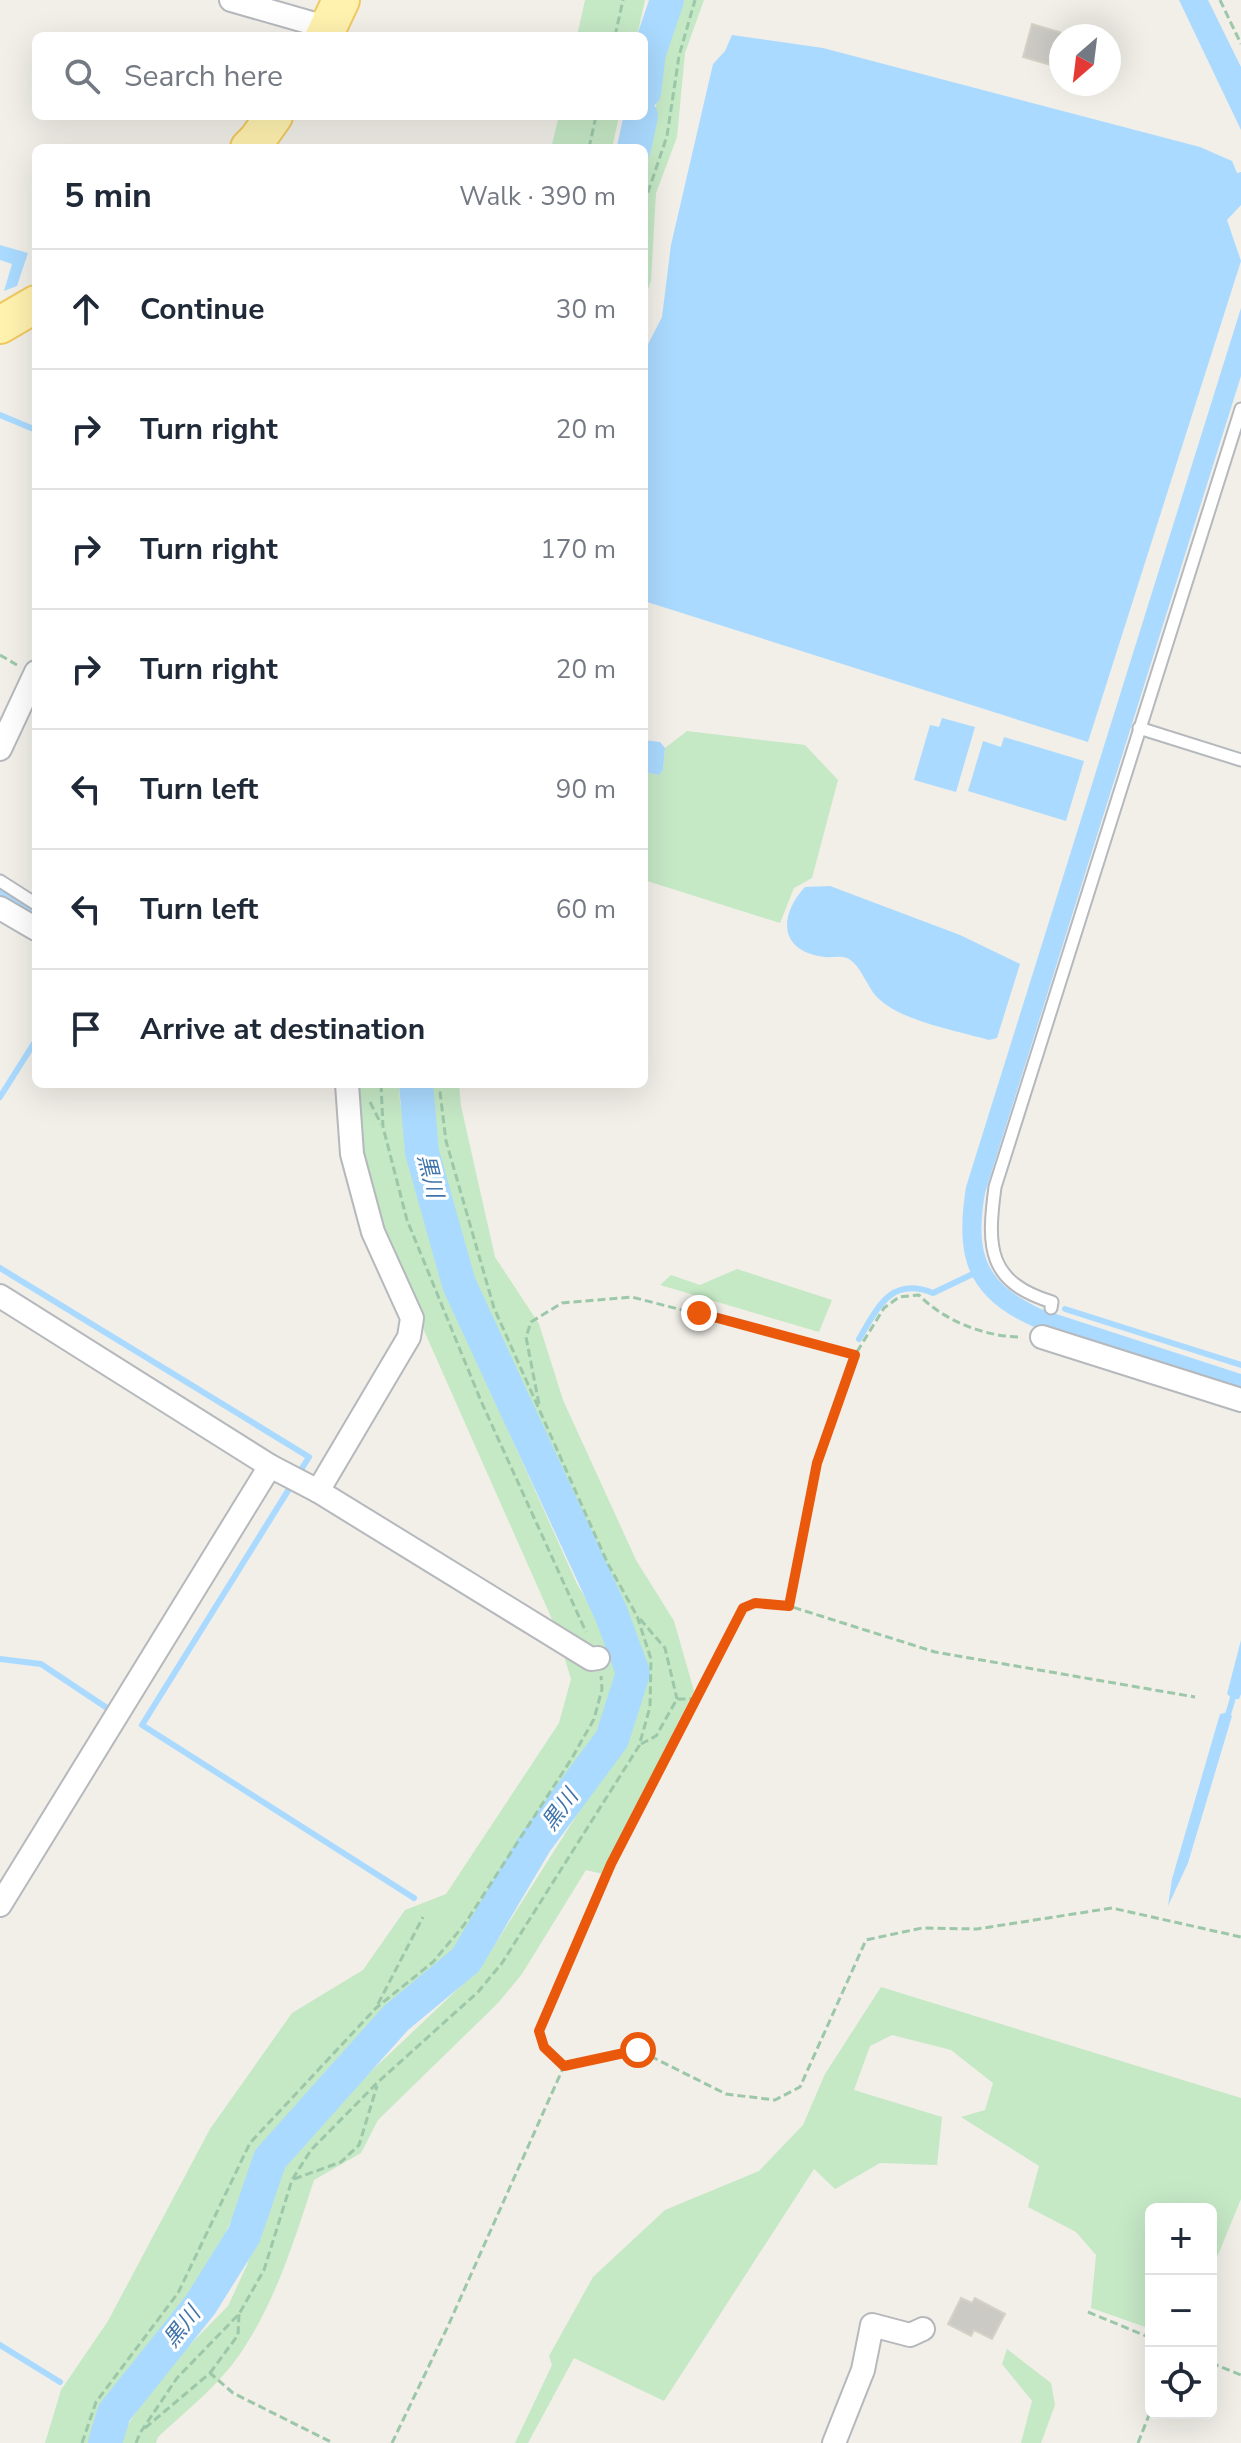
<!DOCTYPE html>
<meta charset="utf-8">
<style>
body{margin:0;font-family:"Nunito Sans","Noto Sans JP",sans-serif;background:#f6f6f7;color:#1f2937}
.controls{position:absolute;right:24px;bottom:24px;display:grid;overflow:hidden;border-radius:12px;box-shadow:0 8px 32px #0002}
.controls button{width:72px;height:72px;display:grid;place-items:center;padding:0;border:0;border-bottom:2px solid #e0e1e3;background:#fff;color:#1f2937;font:40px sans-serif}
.compass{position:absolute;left:1049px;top:24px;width:72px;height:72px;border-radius:50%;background:#fff;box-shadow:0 8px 32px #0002;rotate:208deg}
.stop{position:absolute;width:24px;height:24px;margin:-18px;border:6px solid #ea580c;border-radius:50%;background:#fff}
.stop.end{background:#ea580c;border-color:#fff;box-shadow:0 2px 8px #0008}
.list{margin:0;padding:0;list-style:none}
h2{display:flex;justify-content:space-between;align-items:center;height:104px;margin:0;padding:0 32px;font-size:34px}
h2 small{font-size:26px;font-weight:400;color:#747a83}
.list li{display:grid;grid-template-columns:52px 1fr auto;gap:24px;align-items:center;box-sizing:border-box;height:120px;padding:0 32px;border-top:2px solid #e0e1e3}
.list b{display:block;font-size:30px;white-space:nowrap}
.list em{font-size:26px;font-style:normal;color:#747a83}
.icon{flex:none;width:44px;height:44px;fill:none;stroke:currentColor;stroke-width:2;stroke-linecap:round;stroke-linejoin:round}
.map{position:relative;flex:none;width:1241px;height:2443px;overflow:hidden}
.search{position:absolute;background:#fff;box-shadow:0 8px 32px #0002;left:32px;top:32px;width:616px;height:88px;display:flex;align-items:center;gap:20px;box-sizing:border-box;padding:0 28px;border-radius:12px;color:#747a83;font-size:30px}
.panel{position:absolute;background:#fff;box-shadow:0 8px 32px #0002;left:32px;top:144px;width:616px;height:944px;border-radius:12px}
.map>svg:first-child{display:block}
.green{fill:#c5e8c5}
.water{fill:#aadaff}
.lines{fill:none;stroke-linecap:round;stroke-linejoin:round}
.stream{stroke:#aadaff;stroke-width:6}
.river{stroke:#aadaff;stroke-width:34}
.building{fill:#cccac5;stroke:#d6d1c6;stroke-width:2}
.lane-casing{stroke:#b5b8bc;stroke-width:15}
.street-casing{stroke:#b5b8bc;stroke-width:26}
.primary-casing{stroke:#f2c960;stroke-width:40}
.path{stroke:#9cc7a9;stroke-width:3;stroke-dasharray:8 4;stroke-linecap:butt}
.lane{stroke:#fff;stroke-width:11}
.street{stroke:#fff;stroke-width:22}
.primary{stroke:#fff2af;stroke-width:36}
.route{stroke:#ea580c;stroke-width:10}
.labels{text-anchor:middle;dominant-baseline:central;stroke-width:6;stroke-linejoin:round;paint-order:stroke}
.water-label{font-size:22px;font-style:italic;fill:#4174aa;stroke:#fff}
</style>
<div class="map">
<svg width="1241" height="2443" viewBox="0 0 1241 2443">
<rect width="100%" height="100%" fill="#f1efe8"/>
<g class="green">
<polygon points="585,0 645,0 637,36 577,36"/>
<polygon points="684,0 704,0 685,53 677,137 656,193 651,281 644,301 644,161 649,150 664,54"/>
<polygon points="559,116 619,116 612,148 551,148"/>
<polygon points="687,731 805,745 838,780 812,878 794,888 780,923 644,880 644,772 659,775 663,770 665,748"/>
<polygon points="354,1084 399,1084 400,1102 414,1174 490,1390 577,1584 614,1647 619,1688 607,1728 460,1955 387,2020 260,2154 202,2287 111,2407 98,2443 45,2443 61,2390 108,2321 210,2129 292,2013 363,1970 405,1910 446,1894 559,1723 571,1679 555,1626 422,1326 378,1232 359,1154"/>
<path d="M425 1084H459L461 1106 495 1257 539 1324 563 1400 636 1560 674 1621 694 1691 603 1874 586 1870 522 1974 498 2003 378 2120 361 2153 314 2180C294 2241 276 2301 240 2354 218 2386 186 2411 158 2437L156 2443H120L123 2432 163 2372 228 2306 247 2265 274 2185 303 2136 480 1968 630 1731 640 1680 631 1634 606 1587 484 1317 432 1145Z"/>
<polygon points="737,1269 832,1300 819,1332 660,1285 671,1275 700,1285"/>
<polygon points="881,1987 1241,2098 1241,2199 1211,2272 1211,2209 1151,2209 1151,2329 1091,2308 1096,2255 1076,2232 1028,2207 1039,2166 961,2117 985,2110 993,2083 951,2050 892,2035 870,2046 854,2090 942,2117 937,2165 880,2163 835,2189 814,2169 664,2401 574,2358 528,2443 515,2443 552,2365 549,2356 593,2277 665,2210 759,2171 803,2125 825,2074"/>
<polygon points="1007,2349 1051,2383 1055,2405 1041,2443 1021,2443 1032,2401 1002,2364"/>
</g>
<g class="water">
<polygon points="1179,0 1208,0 1241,67 1241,130"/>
<polygon points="732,35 823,48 1200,147 1232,161 1237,173 1241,172 1241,205 1227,220 1241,261 1088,742 644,601 644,352 662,317 671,245 713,64 725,51"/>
<polygon points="0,245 28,253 17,286 4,291 12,264 0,260"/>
<path d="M1241 308V376L985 1193C975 1253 984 1282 1041 1309L1241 1374V1393L1034 1327C966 1297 955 1257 966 1187Z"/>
<polygon points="942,718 975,727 956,792 914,780 930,725 939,727"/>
<polygon points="1004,737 1084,761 1066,821 968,791 983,741 1001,747"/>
<polygon points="644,740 660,742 665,748 663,770 659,775 644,772"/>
<path d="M830 886 960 935 1020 964 997 1038 989 1040C958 1031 902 1021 879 999 867 988 862 967 849 959 841 955 833 958 825 957 779 952 778 916 805 887Z"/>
<polygon points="1241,1640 1241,1694 1239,1699 1233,1699 1227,1694"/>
<polygon points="1228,1712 1232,1716 1188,1863 1168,1906 1172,1879 1220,1714"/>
</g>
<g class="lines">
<g class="stream">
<polyline points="0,415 36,430"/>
<polyline points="0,893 36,915"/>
<polyline points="0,1097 36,1040"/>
<polyline points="0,1268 309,1457 142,1725 414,1898"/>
<polyline points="1065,1309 1241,1365"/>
<path d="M859 1339C878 1307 891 1276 933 1293L979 1271"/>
<polyline points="0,1659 41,1664 110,1710"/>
<polyline points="1227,1718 1235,1691"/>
<polyline points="0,2345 60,2382"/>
</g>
<g class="river">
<polyline points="644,92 649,53 667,0"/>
<polyline points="634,148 641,116"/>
<polyline points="105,2443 114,2413 201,2304 244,2235 270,2159 396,2018 466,1960 535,1843 612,1739 633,1673 611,1613 459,1284 422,1152 416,1084"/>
</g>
</g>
<g class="building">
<polygon points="1032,24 1072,36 1061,36 1061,68 1023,57"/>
<polygon points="961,2298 972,2303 975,2298 1005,2314 992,2339 974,2330 971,2336 948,2324"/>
</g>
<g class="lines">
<defs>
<g id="lane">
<polyline points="1139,728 1241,760"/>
<polyline points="0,881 36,904"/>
<path d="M1051 1308 1052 1302C987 1282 987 1247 995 1187L1241 409"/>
</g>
<g id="street">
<polyline points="231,0 329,28"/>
<polyline points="0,749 36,672"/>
<polyline points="0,908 36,929"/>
<polyline points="0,1296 270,1466 318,1491 591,1659 598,1658"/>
<polyline points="1042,1337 1241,1400"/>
<polyline points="318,1491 409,1337 412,1318 373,1232 352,1154 347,1084"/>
<polyline points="0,1905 270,1466"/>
<polyline points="834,2443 863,2370 872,2325 910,2335 923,2329"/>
</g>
<g id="primary">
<polyline points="324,36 341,0"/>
<polyline points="249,148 257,140 274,116"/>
<polyline points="0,325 36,304"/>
</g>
</defs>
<use href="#lane" class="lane-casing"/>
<use href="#street" class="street-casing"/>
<use href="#primary" class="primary-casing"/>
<g class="path">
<polyline points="1220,0 1241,44"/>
<polyline points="615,36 623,0"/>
<polyline points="589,148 596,116"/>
<polyline points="644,204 667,136 679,56 695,0"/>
<polyline points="0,655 17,665"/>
<polyline points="381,1084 383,1127 407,1220 481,1401 586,1632"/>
<polyline points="370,1102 381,1124"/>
<polyline points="539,1404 526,1337 531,1322 562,1303 632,1297 855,1355"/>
<path d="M789 1606 817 1463 855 1355 884 1308 899 1297 919 1295C944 1321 986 1337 1021 1337"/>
<polyline points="640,1619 665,1648 677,1699"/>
<polyline points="641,1744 656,1736 677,1699 698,1699"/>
<polyline points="378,2004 423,1917"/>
<polyline points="562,2065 544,2047 539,2031 611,1864 743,1608 755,1603 789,1606 935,1652 1195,1697"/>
<polyline points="294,2179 341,2162 359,2145 377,2086"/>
<polyline points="1088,2312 1151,2338"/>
<polyline points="1211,2363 1241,2375"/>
<polyline points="210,2373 238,2335 239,2314"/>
<polyline points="145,2428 210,2373 233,2393 333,2443"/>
<polyline points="82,2443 96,2402 178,2293 250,2143 376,2008 433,1962 464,1925 572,1758 594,1719 602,1689 601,1676"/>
<polyline points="136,2443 140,2433 177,2378 239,2314 264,2270 292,2180 311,2150 378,2082 478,1992 502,1963 639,1746 650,1707 651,1659 637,1616 608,1564 494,1308 446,1141 439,1084"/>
<polyline points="392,2443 448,2326 564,2066 638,2050 726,2094 775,2100 800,2087 866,1940 922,1928 977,1929 1112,1908 1241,1937"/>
<polyline points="1138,2443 1151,2410"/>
</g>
<use href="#lane" class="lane"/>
<use href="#street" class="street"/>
<use href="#primary" class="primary"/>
</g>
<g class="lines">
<polyline class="route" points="638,2050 564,2066 544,2047 539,2031 611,1864 743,1608 755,1603 789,1606 817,1463 855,1355 699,1313"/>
</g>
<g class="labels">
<g class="water-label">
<text transform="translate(430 1176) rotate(76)">黒川</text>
<text transform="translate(560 1810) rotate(-54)">黒川</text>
<text transform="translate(182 2327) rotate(-52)">黒川</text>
</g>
</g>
</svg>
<div class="controls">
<button>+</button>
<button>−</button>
<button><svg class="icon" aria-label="locate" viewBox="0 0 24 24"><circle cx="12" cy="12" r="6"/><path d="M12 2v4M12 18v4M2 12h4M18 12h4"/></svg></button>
</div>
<svg class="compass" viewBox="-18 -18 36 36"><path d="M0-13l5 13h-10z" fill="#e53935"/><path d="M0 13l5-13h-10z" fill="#747a83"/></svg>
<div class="stop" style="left:638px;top:2050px"></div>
<div class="stop end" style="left:699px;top:1313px"></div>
<div class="search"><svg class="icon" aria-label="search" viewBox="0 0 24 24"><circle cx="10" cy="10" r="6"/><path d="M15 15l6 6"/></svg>Search here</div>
<section class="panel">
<h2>5 min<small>Walk · 390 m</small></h2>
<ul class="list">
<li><svg class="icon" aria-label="ahead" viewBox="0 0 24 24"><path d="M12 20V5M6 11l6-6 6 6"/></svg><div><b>Continue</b></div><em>30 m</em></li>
<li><svg class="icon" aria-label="right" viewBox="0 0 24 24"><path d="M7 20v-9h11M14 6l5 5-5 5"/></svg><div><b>Turn right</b></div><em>20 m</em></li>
<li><svg class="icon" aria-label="right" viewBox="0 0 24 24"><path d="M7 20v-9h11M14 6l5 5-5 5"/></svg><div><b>Turn right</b></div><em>170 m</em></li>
<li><svg class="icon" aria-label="right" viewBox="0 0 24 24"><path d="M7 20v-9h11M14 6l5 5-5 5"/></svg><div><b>Turn right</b></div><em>20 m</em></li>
<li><svg class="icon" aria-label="left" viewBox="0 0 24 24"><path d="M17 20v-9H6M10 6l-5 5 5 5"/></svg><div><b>Turn left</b></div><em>90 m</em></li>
<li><svg class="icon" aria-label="left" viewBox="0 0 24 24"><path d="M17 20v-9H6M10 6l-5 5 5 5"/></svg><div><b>Turn left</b></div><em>60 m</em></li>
<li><svg class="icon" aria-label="arrive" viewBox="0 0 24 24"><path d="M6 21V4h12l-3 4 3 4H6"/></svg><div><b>Arrive at destination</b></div></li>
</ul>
</section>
</div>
